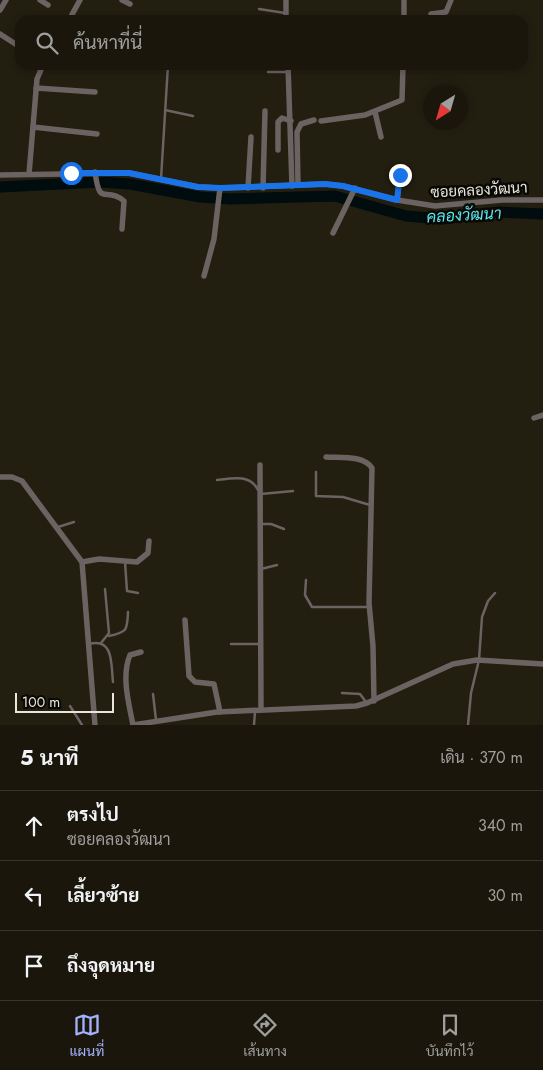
<!DOCTYPE html>
<html lang="th">
<meta charset="utf-8">
<style>
body{margin:0;font-family:Jost,Sarabun,sans-serif;background:#27231a;color:#f1f3f6}
.compass{position:absolute;left:423px;top:85px;width:45px;height:45px;border-radius:50%;background:#1a160c;box-shadow:0 2px 8px #0003;rotate:217deg}
.scale{position:absolute;left:15px;bottom:12px;width:99px;box-sizing:border-box;padding-left:5px;border:2px solid #e9e7dd;border-top:0;font-size:14px;line-height:18px;white-space:nowrap;color:#e9e7dd;-webkit-text-stroke:4px #0a0804;paint-order:stroke}
.stop{position:absolute;width:15px;height:15px;margin:-11px;border:4px solid #1a73e8;border-radius:50%;background:#fff}
.stop.end{background:#1a73e8;border-color:#fff;box-shadow:0 1px 5px #0008}
.list{margin:0;padding:0;list-style:none}
h2{display:flex;justify-content:space-between;align-items:center;height:65px;margin:0;padding:0 20px;font-size:21px}
h2 small{font-size:16px;font-weight:400;color:#9f9f9d}
.list li{display:grid;grid-template-columns:32px 1fr auto;gap:15px;align-items:center;box-sizing:border-box;height:70px;padding:0 20px;border-top:1px solid #38352d}
.list b{display:block;font-size:19px;white-space:nowrap}
.list p{margin:0;font-size:16px;white-space:nowrap;color:#9f9f9d}
.list em{font-size:16px;font-style:normal;color:#9f9f9d}
.icon{flex:none;width:28px;height:28px;fill:none;stroke:currentColor;stroke-width:2;stroke-linecap:round;stroke-linejoin:round}
.map{position:relative;flex:none;width:543px;height:725px;overflow:hidden}
.search{position:absolute;background:#1a160c;box-shadow:0 2px 8px #0003;left:15px;right:15px;top:15px;height:55px;display:flex;align-items:center;gap:12px;box-sizing:border-box;padding:0 18px;border-radius:15px;color:#9f9f9d;font-size:19px}
.sheet{height:275px;background:#1a160c}
nav{display:flex;justify-content:space-around;align-items:center;box-sizing:border-box;height:70px;border-top:1px solid #38352d;background:#1a160c;font-size:14px;color:#9f9f9d}
nav a{display:grid;justify-items:center;gap:2px}
nav .on{color:#a3b2fd}
.map>svg:first-child{display:block}
.lines{fill:none;stroke-linecap:round;stroke-linejoin:round}
.river{stroke:#000c0e;stroke-width:11}
.lane{stroke:#6b6262;stroke-width:2.5}
.street{stroke:#6b6262;stroke-width:5.5}
.route{stroke:#1a73e8;stroke-width:6}
.labels{text-anchor:middle;dominant-baseline:central;stroke-width:5;stroke-linejoin:round;paint-order:stroke}
.street-label{font-size:15px;fill:#e9e7dd;stroke:#0a0804}
.water-label{font-size:16px;font-style:italic;fill:#59e8f1;stroke:#0a0804}
</style>
<div class="map">
<svg width="543" height="725" viewBox="0 0 543 725">
<rect width="100%" height="100%" fill="#221e10"/>
<g class="lines">
<polyline class="river" points="0,187 100,182 130,184 200,197 231,199 335,196 406,216 442,219 499,212 543,214"/>
<g class="lane">
<polyline points="259,9 285,13"/>
<polyline points="185,68 185,65"/>
<polyline points="268,72 287,72"/>
<polyline points="165,110 193,116"/>
<polyline points="161,179 168,65"/>
<polyline points="316,472 316,496 343,497 370,505"/>
<path d="M217 480C233 478 250 474 258 490"/>
<polyline points="261,494 293,491"/>
<polyline points="261,524 271,524 284,529"/>
<polyline points="58,527 74,522"/>
<polyline points="125,562 127,591 138,593"/>
<polyline points="261,569 277,565"/>
<polyline points="306,580 305,595 312,607 368,607"/>
<path d="M109 636C128 632 127 630 128 612"/>
<polyline points="101,643 109,633 105,589"/>
<path d="M89 644C114 637 111 665 113 682"/>
<polyline points="231,644 260,644"/>
<polyline points="342,693 360,694 366,702"/>
<polyline points="153,694 156,720"/>
<polyline points="70,706 82,725"/>
<polyline points="254,725 255,712"/>
<polyline points="468,725 471,693 479,660 482,617 488,601 495,593"/>
</g>
<g class="street">
<polyline points="40,0 48,5"/>
<polyline points="122,0 130,4"/>
<polyline points="286,0 286,20"/>
<polyline points="0,10 6,0"/>
<polyline points="431,14 446,12 451,0"/>
<polyline points="69,20 80,0"/>
<polyline points="404,20 404,0"/>
<polyline points="0,34 20,47"/>
<polyline points="288,65 292,186"/>
<polyline points="36,88 95,92"/>
<polyline points="375,112 381,137"/>
<polyline points="321,121 365,115 402,100 403,65"/>
<polyline points="33,127 97,134"/>
<polyline points="278,150 278,122 282,118 291,121"/>
<path d="M95 172C100 209 105 185 124 201L122 229"/>
<polyline points="29,174 37,79 43,65"/>
<polyline points="0,175 129,173 198,187 220,188 325,184 343,186 397,200 435,206 502,200 543,200"/>
<polyline points="298,185 297,132 301,124 314,120"/>
<polyline points="248,188 251,137"/>
<polyline points="263,188 265,111"/>
<polyline points="397,200 400,175"/>
<polyline points="333,233 355,188"/>
<polyline points="204,276 214,239 220,188"/>
<polyline points="534,418 543,415"/>
<path d="M326 457C341 458 363 455 372 468L369 603 373 646 374 701"/>
<polyline points="260,465 261,709"/>
<polyline points="0,477 12,477 22,481 82,562 95,725"/>
<polyline points="82,562 99,559 137,562 148,553 149,541"/>
<polyline points="185,620 189,676 195,682 214,684 220,712"/>
<polyline points="133,725 217,712 356,706 367,703 453,664 477,660 543,664"/>
<path d="M133 725C129 704 121 676 130 655L141 652"/>
</g>
</g>
<g class="lines">
<polyline class="route" points="71,173 129,173 198,187 220,188 325,184 343,186 397,200 400,175"/>
</g>
<g class="labels">
<g class="street-label">
<text transform="translate(479 190) rotate(-3)">ซอยคลองวัฒนา</text>
</g>
<g class="water-label">
<text transform="translate(464 215) rotate(-3)">คลองวัฒนา</text>
</g>
</g>
</svg>
<svg class="compass" viewBox="-18 -18 36 36"><path d="M0-13l5 13h-10z" fill="#e53935"/><path d="M0 13l5-13h-10z" fill="#9f9f9d"/></svg>
<div class="scale">100 m</div>
<div class="stop" style="left:71px;top:173px"></div>
<div class="stop end" style="left:400px;top:175px"></div>
<div class="search"><svg class="icon" aria-label="search" viewBox="0 0 24 24"><circle cx="10" cy="10" r="6"/><path d="M15 15l6 6"/></svg>ค้นหาที่นี่</div>
</div>
<section class="sheet">
<h2>5 นาที<small>เดิน · 370 m</small></h2>
<ul class="list">
<li><svg class="icon" aria-label="ahead" viewBox="0 0 24 24"><path d="M12 20V5M6 11l6-6 6 6"/></svg><div><b>ตรงไป</b><p>ซอยคลองวัฒนา</p></div><em>340 m</em></li>
<li><svg class="icon" aria-label="left" viewBox="0 0 24 24"><path d="M17 20v-9H6M10 6l-5 5 5 5"/></svg><div><b>เลี้ยวซ้าย</b></div><em>30 m</em></li>
<li><svg class="icon" aria-label="arrive" viewBox="0 0 24 24"><path d="M6 21V4h12l-3 4 3 4H6"/></svg><div><b>ถึงจุดหมาย</b></div></li>
</ul>
</section>
<nav>
<a class="on"><svg class="icon" aria-label="map" viewBox="0 0 24 24"><path d="M3 6l6-2 6 2 6-2v14l-6 2-6-2-6 2zM9 4v14M15 6v14"/></svg>แผนที่</a>
<a><svg class="icon" aria-label="directions" viewBox="0 0 24 24"><path d="M12 3l9 9-9 9-9-9zM9 14v-3h6M13 9l2 2-2 2"/></svg>เส้นทาง</a>
<a><svg class="icon" aria-label="saved" viewBox="0 0 24 24"><path d="M7 4h10v16l-5-4-5 4z"/></svg>บันทึกไว้</a>
</nav>
